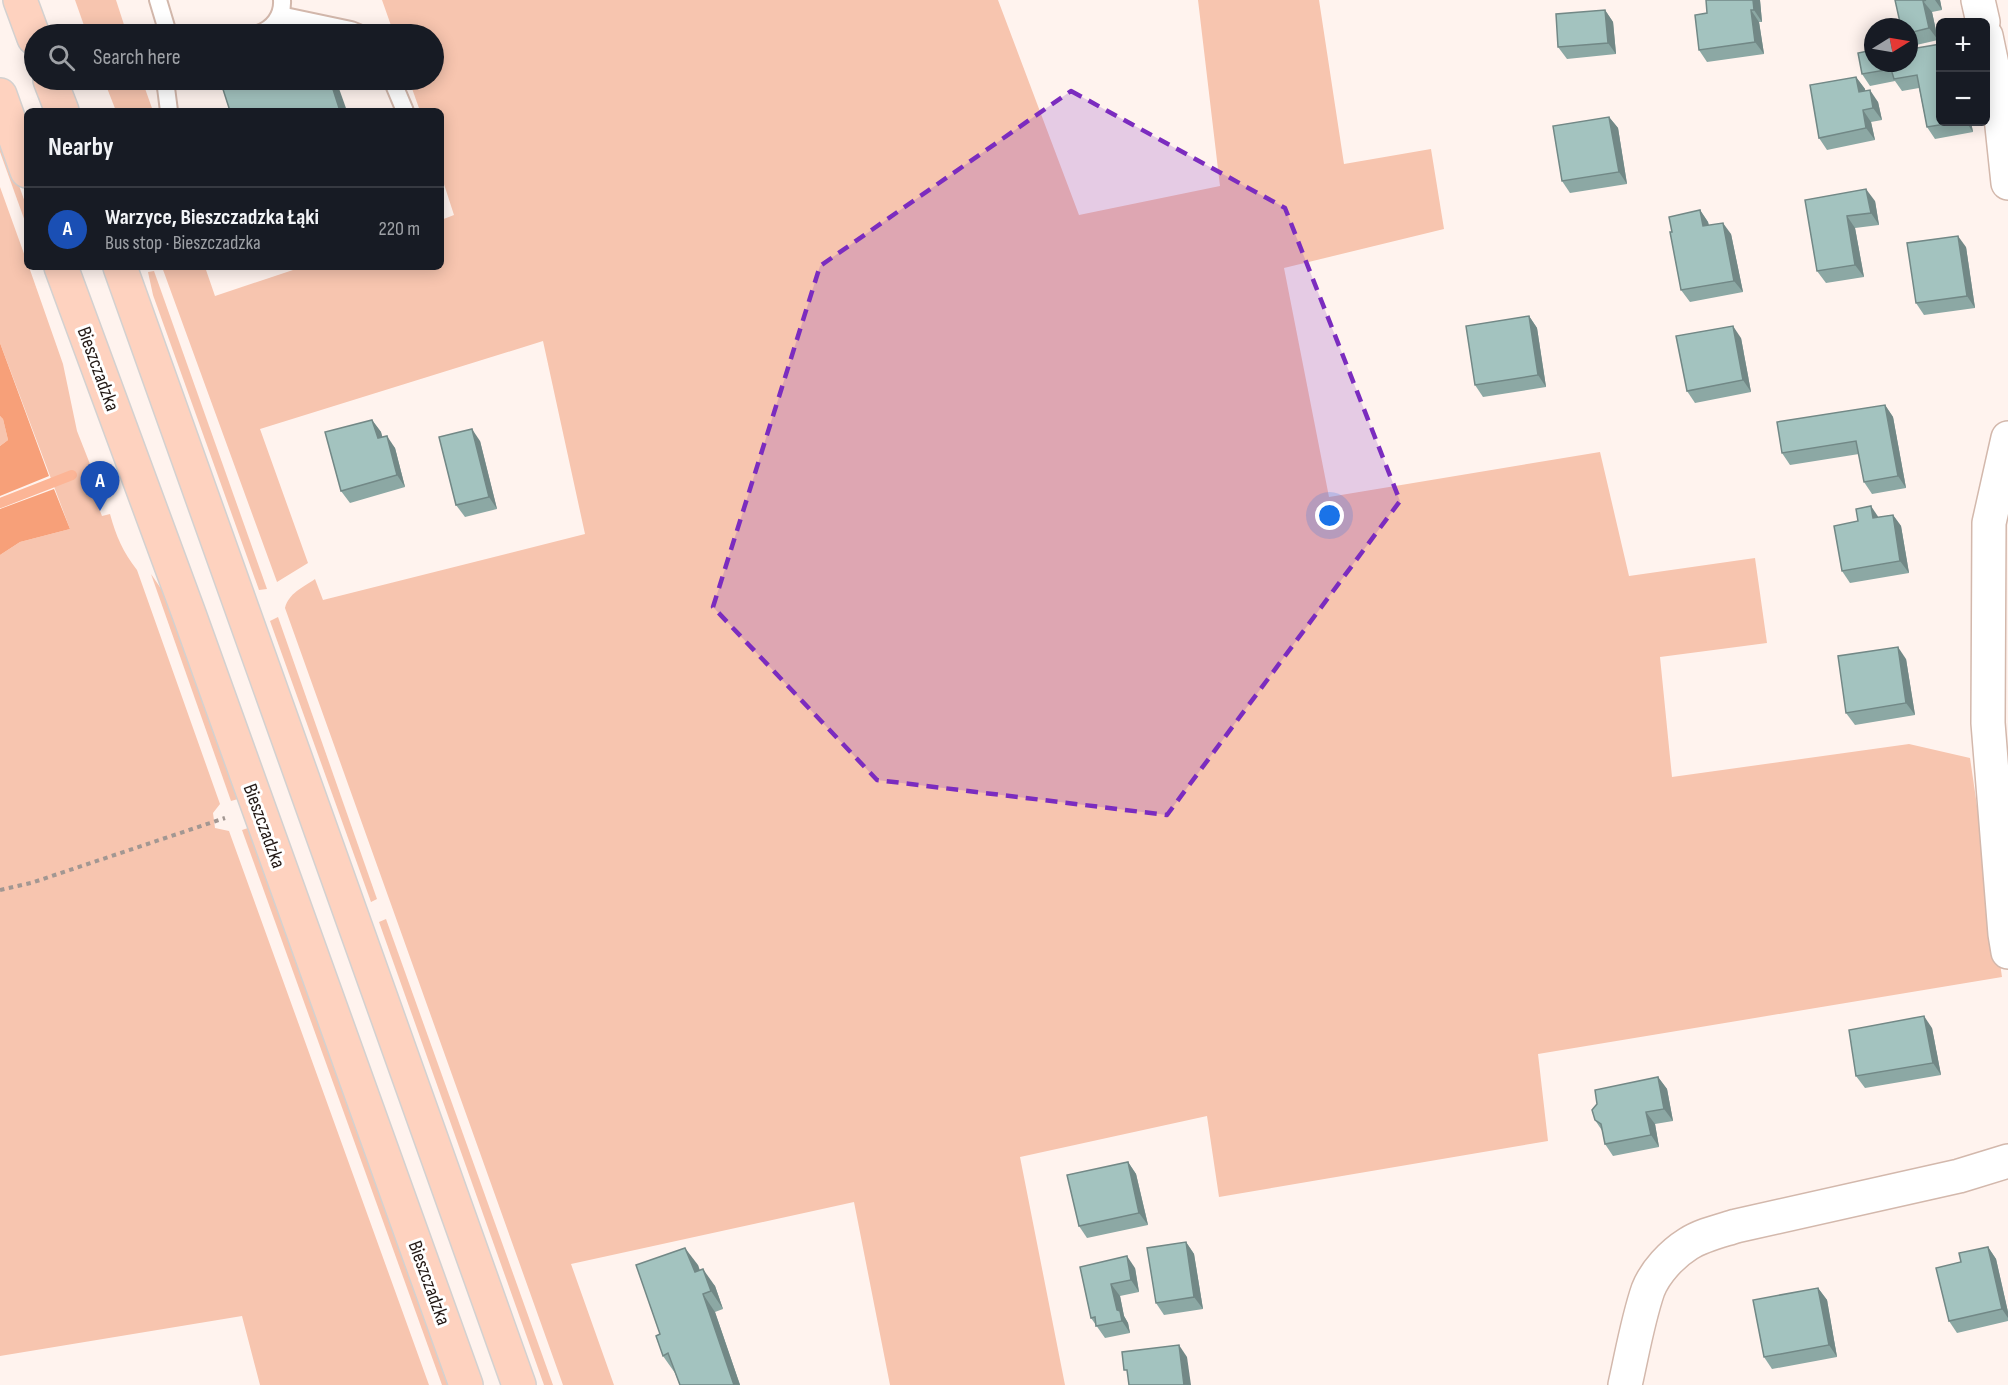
<!DOCTYPE html>
<meta charset="utf-8">
<style>
body{margin:0;font-family:"Sofia Sans Condensed",sans-serif;background:#242831;color:#f1f3f6}
.controls{position:absolute;right:18px;top:18px;display:grid;overflow:hidden;border-radius:9px;box-shadow:0 3px 15px #0003}
.controls button{width:54px;height:54px;display:grid;place-items:center;padding:0;border:0;border-bottom:2px solid #363941;background:#171b24;color:#f1f3f6;font:30px sans-serif}
.compass{position:absolute;left:1864px;top:18px;width:54px;height:54px;border-radius:50%;background:#171b24;box-shadow:0 3px 15px #0003;rotate:79deg}
.you{position:absolute;left:1330px;top:516px;width:21px;height:21px;margin:-15px;border:4px solid #fff;border-radius:50%;background:#1a73e8;box-shadow:0 0 0 9px #1a73e833}
.badge{display:grid;place-items:center;width:39px;height:39px;border-radius:50%;background:#3d847d;color:#fff;font-size:20px;font-weight:700}
.pin{position:absolute;translate:-50% -50px;filter:drop-shadow(0 2px 3px #0008)}
.pin::after{content:'';position:absolute;top:32px;width:21px;height:18px;background:inherit;clip-path:polygon(0 0,100% 0,50% 100%)}
.list{margin:0;padding:0;list-style:none}
h2{display:flex;justify-content:space-between;align-items:center;height:78px;margin:0;padding:0 24px;font-size:26px}
h2 small{font-size:20px;font-weight:400;color:#9ea1a6}
.list li{display:grid;grid-template-columns:39px 1fr auto;gap:18px;align-items:center;box-sizing:border-box;height:84px;padding:0 24px;border-top:2px solid #363941}
.list b{display:block;font-size:22px;white-space:nowrap}
.list p{margin:0;font-size:20px;white-space:nowrap;color:#9ea1a6}
.list em{font-size:20px;font-style:normal;color:#9ea1a6}
.icon{flex:none;width:33px;height:33px;fill:none;stroke:currentColor;stroke-width:2;stroke-linecap:round;stroke-linejoin:round}
.map{position:relative;flex:none;width:2008px;height:1385px;overflow:hidden}
.search{position:absolute;background:#171b24;box-shadow:0 3px 15px #0003;left:24px;top:24px;width:420px;height:66px;display:flex;align-items:center;gap:15px;box-sizing:border-box;padding:0 21px;border-radius:33px;color:#9ea1a6;font-size:22px}
.panel{position:absolute;background:#171b24;box-shadow:0 3px 15px #0003;left:24px;top:108px;width:420px;height:162px;border-radius:9px}
.map>svg:first-child{display:block}
.green{fill:#f7c5af}
.forest{fill:#f7a079}
.lines{fill:none;stroke-linecap:round;stroke-linejoin:round}
.stream{stroke:#fcb596;stroke-width:10}
.service-casing{stroke:#d3b8ac;stroke-width:20}
.minor-casing{stroke:#d3b8ac;stroke-width:36}
.primary-casing{stroke:#d3d1d0;stroke-width:36}
.path{stroke:#a29792;stroke-width:4;stroke-dasharray:4.5 4.5;stroke-linecap:butt}
.service{stroke:#fff;stroke-width:16}
.minor{stroke:#fff;stroke-width:33}
.primary{stroke:#fed2bf;stroke-width:33}
.wall{fill:#8ca8a4}
.shaded-wall{fill:#728886}
.building{fill:#a3c3bf;stroke:#728886;stroke-width:1.5}
.marked{fill:#7b2cbf;fill-opacity:0.2;stroke:#7b2cbf;stroke-width:4.5;stroke-dasharray:12 8;stroke-linejoin:round}
.labels{text-anchor:middle;dominant-baseline:central;stroke-width:6;stroke-linejoin:round;paint-order:stroke}
.street-label{font-size:20px;fill:#241a16;stroke:#fff}
</style>
<div class="map">
<svg width="2008" height="1385" viewBox="0 0 2008 1385">
<rect width="100%" height="100%" fill="#fff3ee"/>
<g class="green">
<polygon points="75,0 116,0 127,34 87,34"/>
<path d="M382 0H998L1079 215 1220 186 1198 0H1319L1344 164 1431 149 1444 229 1284 268 1329 497 1600 452 1629 576 1755 558 1767 643 1660 657 1672 777 1909 744 1970 758 2002 977 1538 1054 1548 1141 1219 1197 1207 1116 1020 1157 1065 1385H890L854 1202 571 1264 614 1385H563L285 608C289 593 302 588 315 579L323 600 585 534 543 341 260 429 308 563 277 582 162 267H205L215 296 302 267H441V220L454 215 441 175V111H420L409 80H434V34H394Z"/>
<polygon points="117,80 142,80 153,111 116,111 107,88 117,83"/>
<polygon points="0,132 27,208 27,227 0,152"/>
<path d="M0 187 27 262V267H29L63 364 77 431 101 492 95 498 102 516 110 514C116 536 123 552 137 570L220 804 213 813 215 828 229 831 429 1385H260L242 1316 0 1356V555L20 542 70 529 0 343Z"/>
<polygon points="154,271 267,589 259,590 153,295 148,272"/>
<polygon points="0,416 3,419 8,440 0,446"/>
<polygon points="151,574 166,596 238,799 231,801"/>
<polygon points="278,617 377,899 371,902 270,621"/>
<polygon points="248,828 448,1385 442,1385 242,830"/>
<polygon points="386,919 553,1385 544,1385 379,922"/>
</g>
<g class="forest">
<polygon points="0,343 49,476 0,496 0,446 8,440 3,419 0,416"/>
<polygon points="54,489 70,529 20,542 0,555 0,509"/>
</g>
<g class="lines">
<polyline class="stream" points="0,503 72,475"/>
<defs>
<g id="service">
<polyline points="158,0 167,30 170,34"/>
<polyline points="280,15 351,30 361,34"/>
<path d="M258 34C273 29 283 16 282 0"/>
<polyline points="165,80 169,111"/>
<polyline points="392,80 405,111"/>
</g>
<g id="minor">
<polyline points="1978,0 1983,22"/>
<polyline points="1986,36 1999,98 2008,183"/>
<polyline points="2008,438 1989,523 1988,723 2005,934 2008,952"/>
<path d="M1625 1385C1632 1354 1638 1319 1648 1290 1655 1272 1672 1254 1688 1244 1702 1235 1720 1231 1736 1226L1959 1176 2008 1161"/>
</g>
<g id="primary">
<polyline points="20,0 34,38"/>
<polyline points="50,80 62,111"/>
<polyline points="0,95 27,171"/>
<polyline points="61,267 189,614 466,1385"/>
<polyline points="120,267 519,1385"/>
</g>
</defs>
<use href="#service" class="service-casing"/>
<use href="#minor" class="minor-casing"/>
<use href="#primary" class="primary-casing"/>
<polyline class="path" points="0,890 31,883 225,818"/>
<use href="#service" class="service"/>
<use href="#minor" class="minor"/>
<use href="#primary" class="primary"/>
</g>
<g class="wall">
<polygon points="1760,0 1762,22 1759,22 1764,54 1707,62 1699,50 1707,13"/>
<polygon points="1895,0 1940,0 1942,10 1932,12 1938,40 1912,46 1914,49 1941,122 1971,122 1973,132 1935,139 1927,127 1919,88 1902,91 1895,81 1870,86 1862,74 1910,44 1909,27"/>
<polygon points="1605,10 1613,22 1616,54 1567,59 1558,47"/>
<polygon points="1856,77 1865,89 1865,91 1878,102 1882,120 1871,122 1875,140 1827,150 1819,138"/>
<polygon points="1609,117 1618,128 1627,184 1570,193 1562,181"/>
<polygon points="1805,200 1875,201 1879,225 1855,228 1864,277 1826,283 1817,271"/>
<polygon points="1700,210 1708,222 1709,225 1731,234 1743,292 1690,302 1681,290 1672,232"/>
<polygon points="1966,247 1975,308 1924,315 1916,303"/>
<polygon points="1529,316 1537,328 1546,387 1483,397 1475,385"/>
<polygon points="1741,338 1751,392 1695,403 1687,391"/>
<polygon points="1885,405 1893,417 1906,488 1872,494 1864,482 1859,454 1790,465 1782,453"/>
<polygon points="372,420 381,432 382,437 395,448 405,487 350,503 341,491"/>
<polygon points="480,441 497,509 465,517 456,505"/>
<polygon points="1893,515 1901,526 1909,573 1850,583 1842,571 1879,517"/>
<polygon points="1906,659 1915,715 1855,725 1846,713"/>
<polygon points="1932,1028 1941,1075 1865,1088 1856,1076"/>
<polygon points="1658,1077 1667,1089 1673,1121 1655,1124 1659,1147 1613,1156 1605,1144 1603,1132 1595,1120"/>
<polygon points="1128,1162 1136,1174 1148,1225 1087,1238 1079,1226"/>
<polygon points="1186,1242 1194,1254 1203,1309 1164,1315 1156,1303"/>
<polygon points="1988,1247 1996,1259 2008,1312 2008,1321 1957,1333 1949,1321 1961,1262"/>
<polygon points="698,1265 699,1270 715,1286 723,1309 715,1312 740,1385 680,1385 675,1373 663,1356 660,1334"/>
<polygon points="1080,1267 1135,1268 1139,1292 1120,1296 1124,1316 1128,1323 1130,1333 1105,1338 1091,1318"/>
<polygon points="1818,1288 1827,1300 1837,1357 1772,1369 1764,1357"/>
</g>
<g class="shaded-wall">
<polygon points="1753,0 1760,0 1762,22 1754,10"/>
<polygon points="1935,0 1940,0 1942,10"/>
<polygon points="1923,1 1932,12 1938,40 1929,28"/>
<polygon points="1605,10 1613,22 1616,54 1608,43"/>
<polygon points="1751,10 1759,22 1764,54 1755,42"/>
<polygon points="1856,77 1865,89 1868,104 1859,92"/>
<polygon points="330,80 336,80 347,111 340,111"/>
<polygon points="1870,90 1878,102 1882,120 1873,108"/>
<polygon points="1863,110 1871,122 1875,140 1866,128"/>
<polygon points="1609,117 1618,128 1627,184 1619,172"/>
<polygon points="1966,122 1971,122 1973,132"/>
<polygon points="1866,189 1875,201 1879,225 1871,213"/>
<polygon points="1700,210 1708,222 1711,238 1703,226"/>
<polygon points="1847,216 1855,228 1864,277 1855,265"/>
<polygon points="1723,223 1731,234 1743,292 1734,281"/>
<polygon points="1958,236 1966,247 1975,308 1967,296"/>
<polygon points="1529,316 1537,328 1546,387 1538,375"/>
<polygon points="1733,326 1741,338 1751,392 1743,380"/>
<polygon points="1885,405 1893,417 1906,488 1898,476"/>
<polygon points="372,420 381,432 386,450 378,438"/>
<polygon points="472,429 480,441 497,509 489,497"/>
<polygon points="387,436 395,448 405,487 397,475"/>
<polygon points="1871,506 1879,518 1873,518"/>
<polygon points="1893,515 1901,526 1909,573 1900,561"/>
<polygon points="1898,647 1906,659 1915,715 1906,703"/>
<polygon points="1924,1016 1932,1028 1941,1075 1933,1063"/>
<polygon points="1658,1077 1667,1089 1673,1121 1664,1109"/>
<polygon points="1646,1112 1655,1124 1659,1147 1651,1135"/>
<polygon points="1128,1162 1136,1174 1148,1225 1139,1213"/>
<polygon points="1186,1242 1194,1254 1203,1309 1194,1297"/>
<polygon points="1988,1247 1996,1259 2008,1312 2008,1318 2002,1309"/>
<polygon points="685,1248 698,1265 707,1290 695,1272"/>
<polygon points="1127,1256 1135,1268 1139,1292 1131,1280"/>
<polygon points="703,1269 715,1286 723,1309 711,1291"/>
<polygon points="1111,1284 1120,1296 1124,1316 1128,1323 1130,1333 1122,1321 1117,1310"/>
<polygon points="1818,1288 1827,1300 1837,1357 1829,1345"/>
<polygon points="703,1294 715,1312 740,1385 734,1385"/>
<polygon points="1179,1345 1187,1357 1191,1385 1184,1385"/>
</g>
<g class="building">
<polygon points="1706,0 1753,0 1754,10 1751,10 1755,42 1699,50 1695,15 1707,13"/>
<polygon points="1895,0 1926,0 1923,1 1929,28 1909,33 1909,27 1901,27"/>
<polygon points="1605,10 1608,43 1558,47 1556,14"/>
<polygon points="1909,44 1910,44 1911,49 1941,44 1941,122 1958,122 1927,127 1917,75 1894,79 1891,69 1862,74 1858,53 1873,50 1873,63 1909,63"/>
<polygon points="1856,77 1859,92 1870,90 1873,108 1863,110 1866,128 1819,138 1810,85"/>
<polygon points="220,80 330,80 340,111 230,111"/>
<polygon points="1609,117 1619,172 1562,181 1553,126"/>
<polygon points="1866,189 1871,213 1847,216 1855,265 1817,271 1805,200"/>
<polygon points="1700,210 1703,226 1723,223 1734,281 1681,290 1670,232 1672,232 1669,217"/>
<polygon points="1958,236 1967,296 1916,303 1907,243"/>
<polygon points="1529,316 1538,375 1475,385 1466,326"/>
<polygon points="1733,326 1743,380 1687,391 1676,336"/>
<polygon points="1885,405 1898,476 1864,482 1856,441 1782,453 1777,422"/>
<polygon points="372,420 378,438 387,436 397,475 341,491 325,432"/>
<polygon points="472,429 489,497 456,505 439,437"/>
<polygon points="1871,506 1873,518 1893,515 1900,561 1842,571 1834,526 1858,521 1856,509"/>
<polygon points="1898,647 1906,703 1846,713 1838,656"/>
<polygon points="1924,1016 1933,1063 1856,1076 1849,1030"/>
<polygon points="1658,1077 1664,1109 1646,1112 1651,1135 1605,1144 1601,1124 1595,1120 1592,1110 1597,1104 1595,1090"/>
<polygon points="1128,1162 1139,1213 1079,1226 1067,1175"/>
<polygon points="1186,1242 1194,1297 1156,1303 1147,1248"/>
<polygon points="1988,1247 2002,1309 1949,1321 1936,1268 1961,1262 1959,1253"/>
<polygon points="685,1248 695,1272 703,1269 711,1291 703,1294 734,1385 680,1385 668,1353 663,1356 656,1336 660,1334 636,1265"/>
<polygon points="1127,1256 1131,1280 1111,1284 1117,1310 1120,1311 1122,1321 1096,1326 1095,1317 1091,1318 1080,1267"/>
<polygon points="1818,1288 1829,1345 1764,1357 1753,1300"/>
<polygon points="1179,1345 1184,1385 1129,1385 1127,1370 1124,1370 1122,1352"/>
</g>
<path class="marked" d="M1071 91 1285 208 1400 501 1167 815 877 780 713 607 820 266Z"/>
<g class="labels">
<g class="street-label">
<text transform="translate(98 369) rotate(70)">Bieszczadzka</text>
<text transform="translate(264 826) rotate(70)">Bieszczadzka</text>
<text transform="translate(429 1283) rotate(70)">Bieszczadzka</text>
</g>
</g>
</svg>
<div class="controls">
<button>+</button>
<button>−</button>
</div>
<svg class="compass" viewBox="-18 -18 36 36"><path d="M0-13l5 13h-10z" fill="#e53935"/><path d="M0 13l5-13h-10z" fill="#9ea1a6"/></svg>
<div class="you"></div>
<div class="pin badge" style="left:100px;top:511px;background:#1a4fb4">A</div>
<div class="search"><svg class="icon" aria-label="search" viewBox="0 0 24 24"><circle cx="10" cy="10" r="6"/><path d="M15 15l6 6"/></svg>Search here</div>
<section class="panel">
<h2>Nearby<small></small></h2>
<ul class="list">
<li><span class="badge" style="background:#1a4fb4">A</span><div><b>Warzyce, Bieszczadzka Łąki</b><p>Bus stop · Bieszczadzka</p></div><em>220 m</em></li>
</ul>
</section>
</div>
